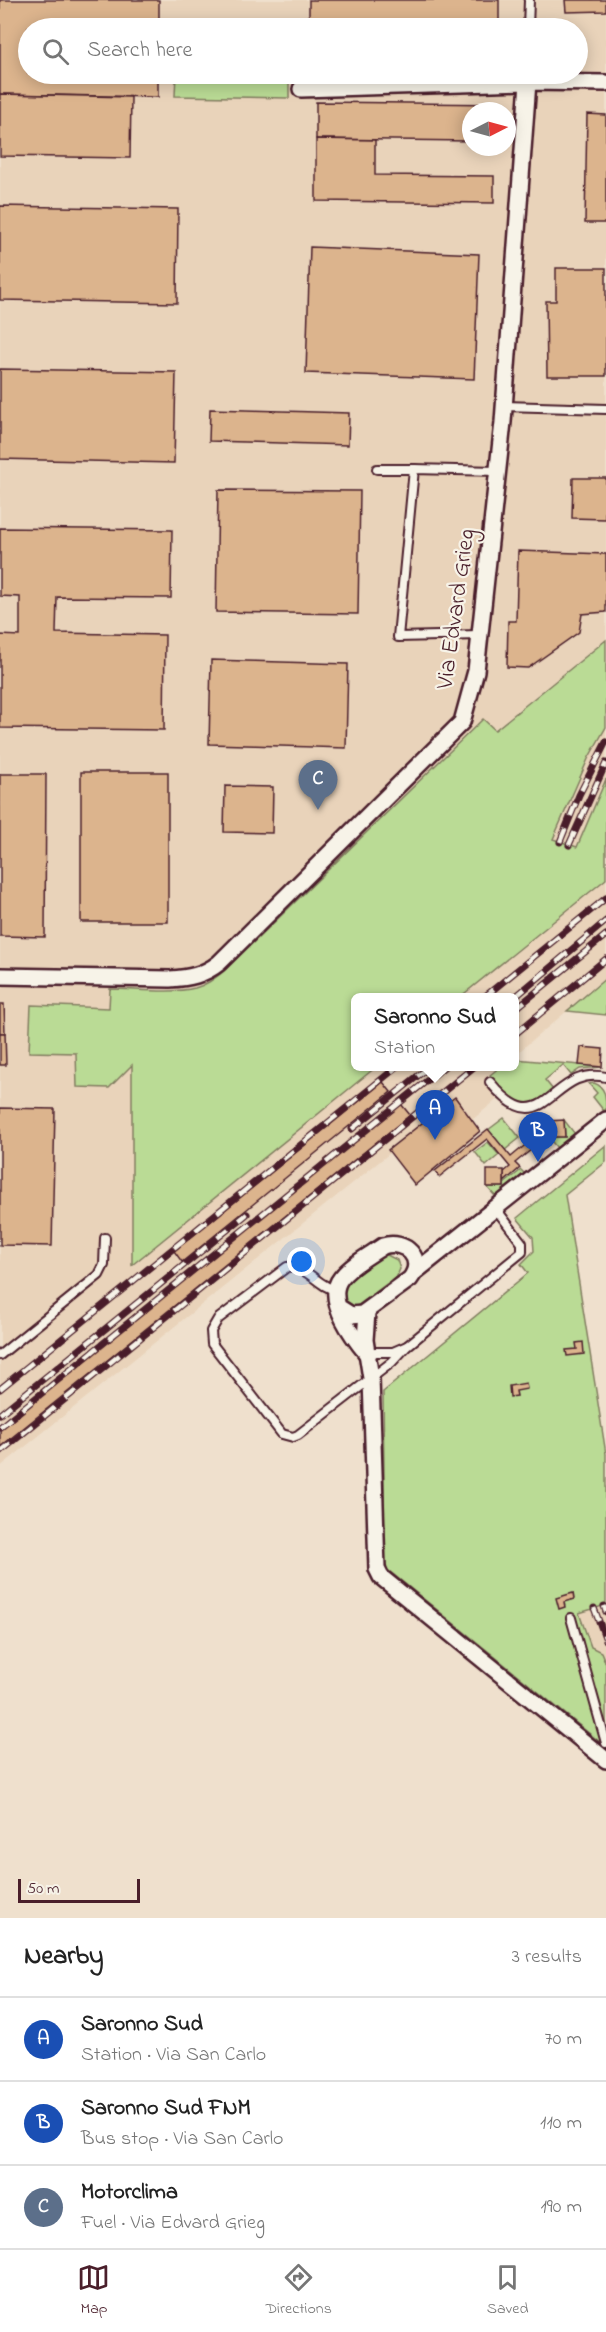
<!DOCTYPE html>
<meta charset="utf-8">
<style>
body{margin:0;font-family:"Indie Flower",sans-serif;background:#f2f2f2;color:#222}
.compass{position:absolute;left:462px;top:102px;width:54px;height:54px;border-radius:50%;background:#fff;box-shadow:0 3px 15px #0003;rotate:84deg}
.scale{position:absolute;left:18px;bottom:15px;width:122px;box-sizing:border-box;padding-left:6px;border:3px solid #4a1f2b;border-top:0;font-size:16px;line-height:21px;white-space:nowrap;color:#4a1f2b;-webkit-text-stroke:4px #f7f3e8;paint-order:stroke}
.you{position:absolute;left:302px;top:1262px;width:21px;height:21px;margin:-15px;border:4px solid #fff;border-radius:50%;background:#1a73e8;box-shadow:0 0 0 9px #1a73e833}
.badge{display:grid;place-items:center;width:39px;height:39px;border-radius:50%;background:#4a1f2b;color:#fff;font-size:20px;font-weight:700}
.pin{position:absolute;translate:-50% -50px;filter:drop-shadow(0 2px 3px #0008)}
.pin::after{content:'';position:absolute;top:32px;width:21px;height:18px;background:inherit;clip-path:polygon(0 0,100% 0,50% 100%)}
.popup{position:absolute;left:351px;top:993px;width:168px;height:78px;box-sizing:border-box;display:grid;place-content:center;border-radius:9px;background:#fff;filter:drop-shadow(0 2px 4px #0005);font-size:20px;white-space:nowrap;color:#767676}
.popup b{font-size:22px;color:#222}
.popup::after{content:'';position:absolute;left:50%;top:100%;margin-left:-12px;border:12px solid transparent;border-top-color:#fff}
.list{margin:0;padding:0;list-style:none}
h2{display:flex;justify-content:space-between;align-items:center;height:78px;margin:0;padding:0 24px;font-size:26px}
h2 small{font-size:20px;font-weight:400;color:#767676}
.list li{display:grid;grid-template-columns:39px 1fr auto;gap:18px;align-items:center;box-sizing:border-box;height:84px;padding:0 24px;border-top:2px solid #e0e0e0}
.list b{display:block;font-size:22px;white-space:nowrap}
.list p{margin:0;font-size:20px;white-space:nowrap;color:#767676}
.list em{font-size:20px;font-style:normal;color:#767676}
.icon{flex:none;width:33px;height:33px;fill:none;stroke:currentColor;stroke-width:2;stroke-linecap:round;stroke-linejoin:round}
.map{position:relative;flex:none;width:606px;height:1918px;overflow:hidden}
.search{position:absolute;background:#fff;box-shadow:0 3px 15px #0003;left:18px;right:18px;top:18px;height:66px;display:flex;align-items:center;gap:15px;box-sizing:border-box;padding:0 21px;border-radius:33px;color:#767676;font-size:22px}
.sheet{height:330px;background:#fff}
nav{display:flex;justify-content:space-around;align-items:center;box-sizing:border-box;height:84px;border-top:2px solid #e0e0e0;background:#fff;font-size:16px;color:#767676}
nav a{display:grid;justify-items:center;gap:3px}
nav .on{color:#4a1f2b}
.map>svg:first-child{display:block}
.built{fill:#e9d3ba;fill-rule:evenodd}
.green{fill:#badb95;stroke:#827d60;stroke-width:1.5}
.building{fill:#dcb48d;stroke:#4a1f2b;stroke-width:1.5}
.lines{fill:none;stroke-linecap:round;stroke-linejoin:round}
.service-casing{stroke:#4a1f2b;stroke-width:12}
.minor-casing{stroke:#4a1f2b;stroke-width:20}
.service{stroke:#f7f3e8;stroke-width:8}
.minor{stroke:#f7f3e8;stroke-width:15}
.rail-casing{stroke:#4a1f2b;stroke-width:7}
.rail{stroke:#f7f3e8;stroke-width:4.5;stroke-dasharray:14;stroke-linecap:butt}
.labels{text-anchor:middle;dominant-baseline:central;stroke-width:4.5;stroke-linejoin:round;paint-order:stroke}
.street-label{font-size:24px;fill:#4a1f2b;stroke:#f7f3e8}
</style>
<div class="map">
<svg width="606" height="1918" viewBox="0 0 606 1918">
<rect width="100%" height="100%" fill="#efe0cd"/>
<filter id="ink" filterUnits="userSpaceOnUse"><feTurbulence type="fractalNoise" baseFrequency=".0167" numOctaves="2"/><feDisplacementMap in="SourceGraphic" scale="12" xChannelSelector="R" yChannelSelector="G"/><feConvolveMatrix kernelMatrix="1 2 1 2 8 2 1 2 1" color-interpolation-filters="sRGB"/></filter>
<g filter="url(#ink)">
<g class="built">
<path d="M0 0H606V640L494 730 483 719 223 972 209 983 194 988 177 990 111 989 109 1008 31 1005 77 1053 132 1064 133 1265 376 1067H500L490 1075 505 1093 472 1120 480 1131 415 1185 390 1153 0 1467ZM28 28H578V74H28ZM471 111H507V147H471Z"/>
<polygon points="606,727 606,779 576,848 553,839 588,759"/>
<polygon points="606,879 606,978 515,1055 514,998 460,998"/>
<polygon points="606,1605 606,1664 601,1652 591,1647 579,1612"/>
</g>
<g class="green">
<polygon points="176,74 289,74 289,98 175,96"/>
<path d="M606 640V727L588 759 553 839 577 847 606 779V879L460 997 356 998V1066L376 1067 132 1265V1065L109 1088 77 1087 76 1053 29 1052 31 1005 109 1008 110 989C136 989 170 994 195 988 206 985 214 979 223 972L483 719 495 730Z"/>
<polygon points="606,978 606,1015 567,1011"/>
<path d="M515 1059 602 1067 580 1069 571 1075 563 1065 545 1080 553 1090C523 1115 511 1101 490 1075L500 1067 514 1066Z"/>
<path d="M594 1083C606 1087 606 1098 606 1109L604 1111 593 1097 597 1093 589 1084Z"/>
<polygon points="504,1118 520,1138 505,1150 488,1130"/>
<polygon points="564,1120 575,1134 557,1148 548,1137 565,1137"/>
<polygon points="488,1142 499,1155 486,1166 475,1152"/>
<polygon points="606,1145 606,1162 565,1195 606,1454 606,1605 579,1613 591,1647 601,1652 606,1664 606,1747 388,1570 385,1562 383,1392 528,1273 521,1264 534,1251 533,1237 517,1218"/>
<polygon points="521,1170 525,1174 496,1197 487,1187 504,1187 504,1184"/>
<polygon points="387,1255 397,1260 400,1269 397,1276 357,1306 350,1307 345,1303 341,1290 345,1284 380,1257"/>
</g>
<g class="building">
<polygon points="0,0 159,0 159,28 28,28 28,74 158,74 158,97 0,94"/>
<rect x="309" y="0" width="190" height="28"/>
<polygon points="565,0 606,0 606,11 566,12"/>
<polygon points="0,94 131,97 130,158 0,156"/>
<polygon points="316,102 502,104 502,111 471,111 471,141 316,139"/>
<polygon points="587,114 606,115 606,223 585,223"/>
<polygon points="316,139 375,140 375,175 494,176 494,203 316,201"/>
<polygon points="0,206 178,209 177,303 0,300"/>
<polygon points="310,247 479,254 474,379 306,373"/>
<polygon points="556,268 606,268 606,376 547,376 546,301 556,301"/>
<polygon points="0,369 176,372 174,463 0,459"/>
<polygon points="210,409 349,413 348,445 209,441"/>
<polygon points="573,478 606,478 605,519 572,518"/>
<polygon points="218,490 360,491 358,614 216,612"/>
<polygon points="0,528 172,530 171,598 57,597 56,633 165,635 164,730 0,728 0,635 20,636 20,597 0,596"/>
<polygon points="518,551 606,554 606,612 582,614 579,632 528,668 507,667 508,621 516,621"/>
<polygon points="211,660 348,664 346,748 209,744"/>
<rect x="81" y="772" width="87" height="150"/>
<polygon points="0,774 46,774 45,937 0,936"/>
<polygon points="225,786 273,787 272,833 224,832"/>
<polygon points="0,1004 4,1004 5,1033 0,1033"/>
<polygon points="0,1033 5,1033 6,1065 0,1065"/>
<polygon points="581,1047 603,1049 602,1067 579,1065"/>
<polygon points="383,1082 391,1092 182,1262 174,1251"/>
<polygon points="455,1097 480,1131 415,1185 388,1150"/>
<polygon points="401,1104 410,1115 0,1447 0,1430"/>
<polygon points="0,1108 55,1109 52,1246 0,1245"/>
<polygon points="564,1120 565,1137 548,1137 547,1121"/>
<polygon points="548,1126 548,1136 515,1163 520,1168 504,1182 504,1172 510,1167 487,1139 439,1177 435,1171 488,1129 511,1157"/>
<rect x="487" y="1170" width="17" height="17"/>
<polygon points="583,1342 584,1354 567,1356 566,1350 577,1349 576,1343"/>
<polygon points="526,1383 527,1389 516,1391 517,1396 510,1397 509,1386"/>
<polygon points="573,1593 574,1599 564,1602 565,1607 559,1609 556,1598"/>
</g>
<g class="lines">
<defs>
<g id="service">
<polyline points="528,28 529,0"/>
<polyline points="504,406 606,409"/>
<polyline points="377,469 414,469"/>
<polyline points="479,635 398,637 414,469 497,471"/>
<path d="M490 1082C545 1149 550 1064 606 1077"/>
<path d="M336 1290C316 1286 308 1265 287 1267L218 1319 211 1331 212 1344 282 1434 293 1437 298 1435 392 1362 407 1346"/>
<polyline points="0,1355 99,1275 104,1265 105,1238"/>
<polyline points="368,1358 375,1352 393,1352 407,1346 522,1252 522,1243 496,1209"/>
<polyline points="571,1618 606,1743"/>
</g>
<g id="minor">
<polyline points="301,89 528,82 606,83"/>
<path d="M0 976 170 979C189 978 204 975 219 963L462 722 476 671 503 422 528 82"/>
<polyline points="415,1272 606,1120"/>
<path d="M340 1308 351 1315 362 1314 410 1279C426 1259 405 1239 383 1246 370 1255 351 1265 341 1278 324 1299 353 1337 367 1354"/>
<polyline points="367,1312 365,1340 371,1378 377,1569 381,1577 606,1760"/>
</g>
</defs>
<use href="#service" class="service-casing"/>
<use href="#minor" class="minor-casing"/>
<use href="#service" class="service"/>
<use href="#minor" class="minor"/>
<defs>
<g id="rail">
<polyline points="560,842 579,795 606,742"/>
<polyline points="569,845 606,763"/>
<polyline points="483,998 606,898"/>
<polyline points="514,998 606,921"/>
<polyline points="514,1010 606,935"/>
<polyline points="514,1035 606,959"/>
<polyline points="352,1129 430,1066"/>
<polyline points="0,1389 398,1066"/>
<polyline points="0,1414 247,1214"/>
<polyline points="0,1427 445,1066"/>
<polyline points="0,1452 475,1066"/>
<polyline points="604,1606 606,1612"/>
<polyline points="594,1608 606,1640"/>
</g>
</defs>
<use href="#rail" class="rail-casing"/>
<use href="#rail" class="rail"/>
</g>
</g>
<g class="labels">
<g class="street-label">
<text transform="translate(457 609) rotate(-82)">Via Edvard Grieg</text>
</g>
</g>
</svg>
<svg class="compass" viewBox="-18 -18 36 36"><path d="M0-13l5 13h-10z" fill="#e53935"/><path d="M0 13l5-13h-10z" fill="#767676"/></svg>
<div class="scale">50 m</div>
<div class="you"></div>
<div class="pin badge" style="left:435px;top:1140px;background:#1a4fb4">A</div>
<div class="popup"><b>Saronno Sud</b>Station</div>
<div class="pin badge" style="left:538px;top:1162px;background:#1a4fb4">B</div>
<div class="pin badge" style="left:318px;top:810px;background:#5c6f8a">C</div>
<div class="search"><svg class="icon" aria-label="search" viewBox="0 0 24 24"><circle cx="10" cy="10" r="6"/><path d="M15 15l6 6"/></svg>Search here</div>
</div>
<section class="sheet">
<h2>Nearby<small>3 results</small></h2>
<ul class="list">
<li><span class="badge" style="background:#1a4fb4">A</span><div><b>Saronno Sud</b><p>Station · Via San Carlo</p></div><em>70 m</em></li>
<li><span class="badge" style="background:#1a4fb4">B</span><div><b>Saronno Sud FNM</b><p>Bus stop · Via San Carlo</p></div><em>110 m</em></li>
<li><span class="badge" style="background:#5c6f8a">C</span><div><b>Motorclima</b><p>Fuel · Via Edvard Grieg</p></div><em>190 m</em></li>
</ul>
</section>
<nav>
<a class="on"><svg class="icon" aria-label="map" viewBox="0 0 24 24"><path d="M3 6l6-2 6 2 6-2v14l-6 2-6-2-6 2zM9 4v14M15 6v14"/></svg>Map</a>
<a><svg class="icon" aria-label="directions" viewBox="0 0 24 24"><path d="M12 3l9 9-9 9-9-9zM9 14v-3h6M13 9l2 2-2 2"/></svg>Directions</a>
<a><svg class="icon" aria-label="saved" viewBox="0 0 24 24"><path d="M7 4h10v16l-5-4-5 4z"/></svg>Saved</a>
</nav>
